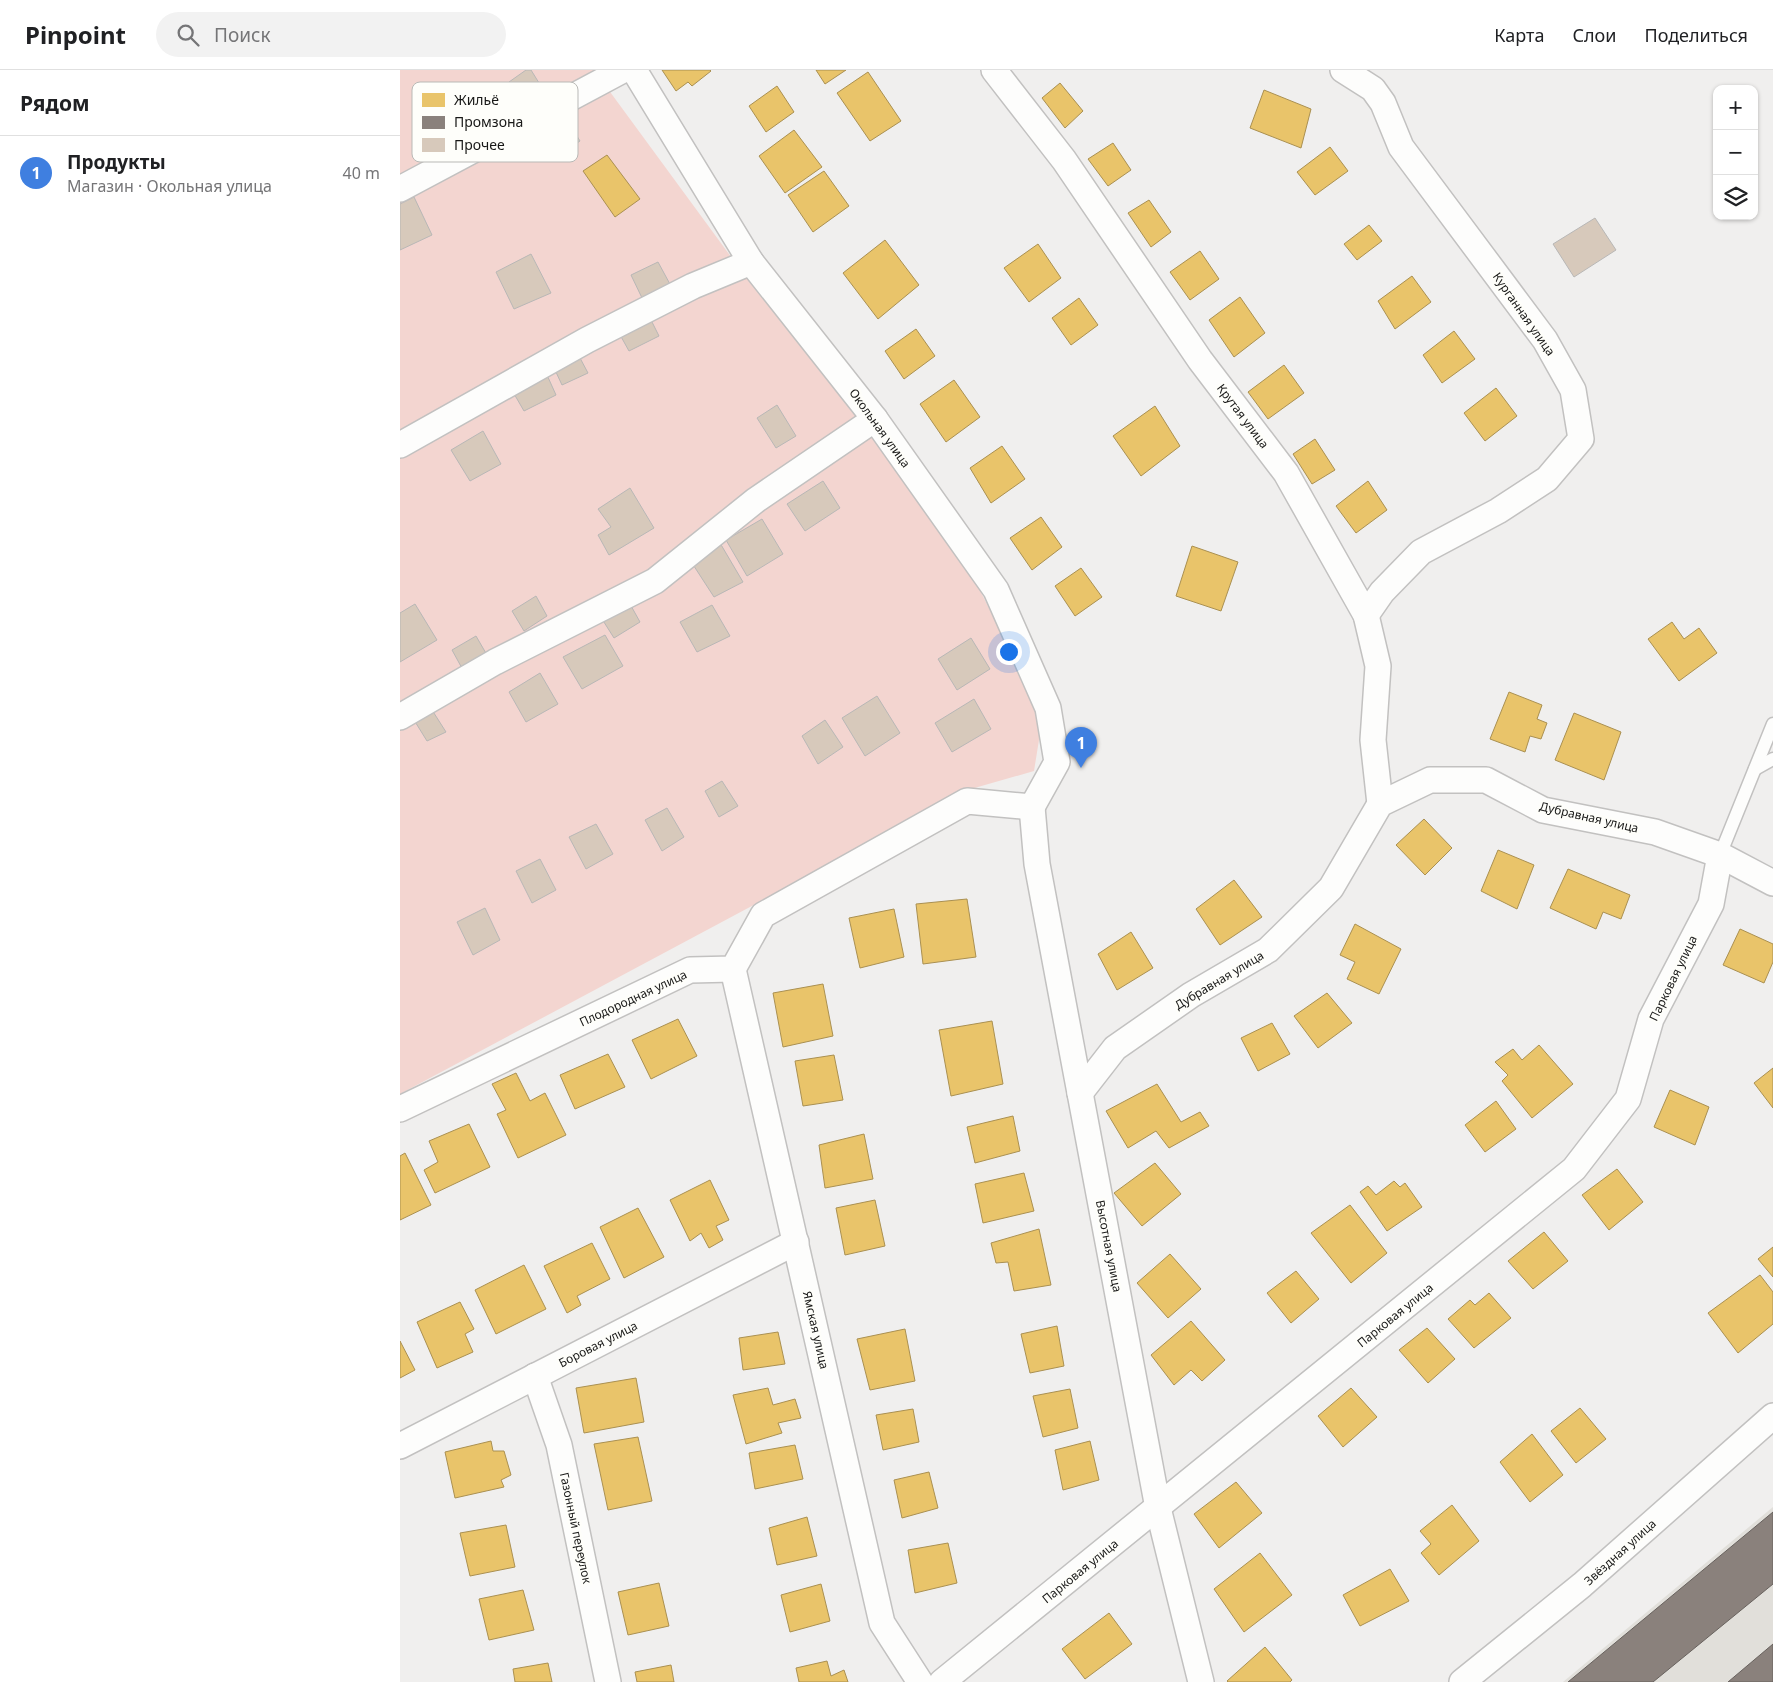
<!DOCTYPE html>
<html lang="ru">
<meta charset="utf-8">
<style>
body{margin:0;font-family:"Noto Sans",sans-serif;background:#f2f2f2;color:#202124}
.controls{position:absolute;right:15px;top:15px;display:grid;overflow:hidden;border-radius:10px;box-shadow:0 1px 4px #0004}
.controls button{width:45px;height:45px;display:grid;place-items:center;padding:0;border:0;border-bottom:1px solid #e0e0e0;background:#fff;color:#202124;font:25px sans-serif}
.you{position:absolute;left:608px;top:581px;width:18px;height:18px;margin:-12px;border:4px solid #fff;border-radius:50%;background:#1a73e8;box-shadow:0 0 0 8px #1a73e833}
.badge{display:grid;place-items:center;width:32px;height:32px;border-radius:50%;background:#ea580c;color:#fff;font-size:16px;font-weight:700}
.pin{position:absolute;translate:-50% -41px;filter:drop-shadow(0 1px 2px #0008)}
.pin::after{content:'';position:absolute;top:26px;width:18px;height:15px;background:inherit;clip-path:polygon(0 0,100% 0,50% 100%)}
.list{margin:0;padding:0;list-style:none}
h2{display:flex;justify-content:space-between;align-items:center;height:65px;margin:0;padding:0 20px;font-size:21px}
h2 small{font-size:16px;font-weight:400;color:#757577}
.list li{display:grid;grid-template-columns:32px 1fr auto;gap:15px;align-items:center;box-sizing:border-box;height:75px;padding:0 20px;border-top:1px solid #e0e0e0}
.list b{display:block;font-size:19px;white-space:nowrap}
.list p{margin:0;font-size:16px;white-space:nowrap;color:#757577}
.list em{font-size:16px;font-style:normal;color:#757577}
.icon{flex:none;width:28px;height:28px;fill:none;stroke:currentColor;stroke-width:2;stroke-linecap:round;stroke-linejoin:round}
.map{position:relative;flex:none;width:1373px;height:1612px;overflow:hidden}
header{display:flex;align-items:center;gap:30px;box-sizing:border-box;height:70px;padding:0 25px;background:#fff;border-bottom:1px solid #e0e0e0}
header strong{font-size:24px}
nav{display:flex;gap:28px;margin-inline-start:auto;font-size:18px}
.search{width:350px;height:45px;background:#f2f2f2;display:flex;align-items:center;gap:12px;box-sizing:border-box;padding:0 18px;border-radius:28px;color:#757577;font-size:19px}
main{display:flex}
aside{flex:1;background:#fff}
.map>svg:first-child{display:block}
.built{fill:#e1dfda}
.green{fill:#f3d5d0}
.homes{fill:#e9c46a;stroke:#aa9051}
.industry{fill:#8a817c;stroke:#68625e}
.building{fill:#d7c9bb;stroke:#b8b7b6}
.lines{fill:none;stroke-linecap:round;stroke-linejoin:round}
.service-casing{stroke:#c2c1c0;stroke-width:15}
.minor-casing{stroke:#c2c1c0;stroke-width:28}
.service{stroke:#fdfdfc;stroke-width:12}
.minor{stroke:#fdfdfc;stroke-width:25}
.labels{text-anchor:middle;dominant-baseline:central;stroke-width:5;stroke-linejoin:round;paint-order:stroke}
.street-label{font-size:12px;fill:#181817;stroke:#fefefa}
.key{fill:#fefefa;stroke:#b9b9b6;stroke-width:1}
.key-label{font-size:14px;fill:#181817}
</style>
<header>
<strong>Pinpoint</strong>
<div class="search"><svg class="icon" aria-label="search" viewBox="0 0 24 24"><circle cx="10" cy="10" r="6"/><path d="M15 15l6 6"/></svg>Поиск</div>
<nav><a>Карта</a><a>Слои</a><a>Поделиться</a></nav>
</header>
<main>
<aside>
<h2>Рядом<small></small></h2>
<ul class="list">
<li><span class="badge" style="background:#3f7fe0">1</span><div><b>Продукты</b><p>Магазин · Окольная улица</p></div><em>40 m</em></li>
</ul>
</aside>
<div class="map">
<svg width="1373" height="1612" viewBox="0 0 1373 1612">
<rect width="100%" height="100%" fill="#f0efee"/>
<polygon class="built" points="1373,1437 1373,1612 1163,1612"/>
<polygon class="green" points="0,0 194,0 348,210 556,473 643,645 634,701 571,719 0,1024"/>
<g class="homes">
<polygon points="262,0 310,0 311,1 292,16 288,12 276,21"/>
<polygon points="416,0 446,0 425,14"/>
<polygon points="468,2 501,51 470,71 437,23"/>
<polygon points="660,13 683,41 665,58 642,28"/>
<polygon points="377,16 394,42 366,62 349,36"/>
<polygon points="864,20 911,39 901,78 850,58"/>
<polygon points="394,60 422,97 385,123 359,86"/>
<polygon points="713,73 731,100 708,116 688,89"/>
<polygon points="930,77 948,101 915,125 897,102"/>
<polygon points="207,85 240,129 215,147 183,101"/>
<polygon points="424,101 449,136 413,162 388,125"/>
<polygon points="749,130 771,162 751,177 728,143"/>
<polygon points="969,155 982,171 957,190 944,174"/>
<polygon points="485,170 519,215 478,249 443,203"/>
<polygon points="638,174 661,208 629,232 604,198"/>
<polygon points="800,181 819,209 790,230 770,202"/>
<polygon points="1012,206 1031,232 995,259 978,231"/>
<polygon points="840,227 865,263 834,287 809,250"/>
<polygon points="679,228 698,255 671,275 652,248"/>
<polygon points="516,259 535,286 504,309 485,281"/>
<polygon points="1054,261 1075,289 1042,313 1023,285"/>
<polygon points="884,295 904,323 868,349 848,322"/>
<polygon points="554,310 580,347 546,372 520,334"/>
<polygon points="1096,318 1117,346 1085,371 1064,343"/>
<polygon points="755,336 780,376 741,406 713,366"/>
<polygon points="915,369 935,400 912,414 893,384"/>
<polygon points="602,376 625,409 591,433 570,398"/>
<polygon points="968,411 987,440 956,463 936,436"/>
<polygon points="641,447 662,477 632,500 610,468"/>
<polygon points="792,476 838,492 821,541 776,526"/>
<polygon points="681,498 702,527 675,546 655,516"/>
<polygon points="1272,552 1284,569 1299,558 1317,583 1279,611 1248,569"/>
<polygon points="1109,622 1142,635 1137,649 1147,653 1141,669 1130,666 1125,682 1090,669"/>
<polygon points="1174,643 1221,662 1204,710 1155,690"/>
<polygon points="1024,749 1052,778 1025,805 996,775"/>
<polygon points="1098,780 1134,795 1117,839 1081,821"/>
<polygon points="1168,799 1230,825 1221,849 1203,842 1196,859 1150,838"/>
<polygon points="834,810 862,847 820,875 796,839"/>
<polygon points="567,829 576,887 523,894 516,834"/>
<polygon points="494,839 504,887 460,898 449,848"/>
<polygon points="955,854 1001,879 979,924 947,909 955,892 940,885"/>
<polygon points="1340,859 1373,874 1373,892 1364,913 1323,895"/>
<polygon points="731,862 753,898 717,920 698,884"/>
<polygon points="423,914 433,966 383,977 373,923"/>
<polygon points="927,923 952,953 918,978 894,946"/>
<polygon points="278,949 297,986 251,1009 232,970"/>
<polygon points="592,951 603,1014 551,1026 539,960"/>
<polygon points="872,953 890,984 858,1001 841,968"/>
<polygon points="1139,975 1173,1014 1132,1048 1102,1011 1108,1005 1095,992 1113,979 1122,990"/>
<polygon points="208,984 225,1017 175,1039 160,1005"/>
<polygon points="434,985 443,1030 403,1036 395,991"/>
<polygon points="1373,998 1373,1038 1354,1013"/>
<polygon points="116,1003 130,1031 145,1023 166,1065 118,1088 97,1044 106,1040 92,1014"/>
<polygon points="757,1014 781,1052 800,1042 809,1056 769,1078 756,1061 728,1078 706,1041"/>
<polygon points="1270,1020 1309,1037 1295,1075 1254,1057"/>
<polygon points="1096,1031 1116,1059 1085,1082 1065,1055"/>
<polygon points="613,1046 620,1081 575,1093 567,1057"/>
<polygon points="69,1054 90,1097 35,1123 24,1100 38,1092 29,1071"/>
<polygon points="464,1064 473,1109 425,1118 419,1075"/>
<polygon points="5,1083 31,1135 0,1150 0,1086"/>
<polygon points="755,1093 781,1124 742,1156 714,1123"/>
<polygon points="1217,1099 1243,1132 1209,1160 1182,1125"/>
<polygon points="624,1103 634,1141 583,1153 575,1114"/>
<polygon points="310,1110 329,1150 316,1156 323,1170 309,1178 301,1163 290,1171 270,1130"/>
<polygon points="994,1111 1000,1117 1005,1113 1022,1137 987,1161 960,1122 968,1116 976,1125"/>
<polygon points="475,1130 485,1176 445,1185 436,1138"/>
<polygon points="950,1135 987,1183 951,1213 911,1163"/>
<polygon points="238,1138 264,1187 224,1208 200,1157"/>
<polygon points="639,1159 651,1215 614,1221 608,1192 596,1193 591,1173"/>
<polygon points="1144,1162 1168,1191 1133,1219 1108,1191"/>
<polygon points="192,1173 210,1209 177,1226 181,1235 167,1243 144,1196"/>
<polygon points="1373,1177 1373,1207 1358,1189"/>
<polygon points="770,1184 801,1219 768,1248 737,1213"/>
<polygon points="124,1195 146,1239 96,1264 75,1220"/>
<polygon points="896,1201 919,1229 891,1253 867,1223"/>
<polygon points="1360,1205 1373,1222 1373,1254 1338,1283 1308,1243"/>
<polygon points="1089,1223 1111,1248 1074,1278 1048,1249 1070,1230 1075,1235"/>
<polygon points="60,1232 74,1259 65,1264 73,1282 37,1298 17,1252"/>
<polygon points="791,1251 825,1290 802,1311 791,1300 774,1315 751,1285"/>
<polygon points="657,1256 664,1296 630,1303 621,1264"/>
<polygon points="1027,1258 1055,1289 1028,1313 999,1280"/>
<polygon points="505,1259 515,1311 470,1320 457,1269"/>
<polygon points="378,1262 385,1294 343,1300 339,1268"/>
<polygon points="0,1271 15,1300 0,1308"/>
<polygon points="236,1308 244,1352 184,1363 176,1318"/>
<polygon points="368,1318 373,1335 395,1329 401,1348 378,1353 382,1363 346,1374 333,1325"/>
<polygon points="951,1318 977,1347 943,1377 918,1346"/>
<polygon points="670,1319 678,1358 643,1367 633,1326"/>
<polygon points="1180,1338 1206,1369 1176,1393 1151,1361"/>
<polygon points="513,1339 519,1372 483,1380 476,1345"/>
<polygon points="1132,1364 1163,1405 1130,1432 1100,1392"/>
<polygon points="238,1367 252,1431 208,1440 194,1374"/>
<polygon points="91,1371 93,1381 104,1381 111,1405 101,1410 104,1417 55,1428 45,1382"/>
<polygon points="690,1371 699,1410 663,1420 655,1380"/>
<polygon points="395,1375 403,1409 355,1419 349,1383"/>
<polygon points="529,1402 538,1438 502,1448 494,1410"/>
<polygon points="836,1412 862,1443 819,1478 794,1444"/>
<polygon points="1052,1435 1079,1471 1039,1505 1021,1483 1031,1474 1020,1461"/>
<polygon points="407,1447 417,1486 377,1495 369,1458"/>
<polygon points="106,1455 115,1497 70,1506 60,1463"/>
<polygon points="548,1473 557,1513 515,1523 508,1480"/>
<polygon points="860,1483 892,1525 844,1562 814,1519"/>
<polygon points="990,1499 1009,1531 960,1556 943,1525"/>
<polygon points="259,1513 269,1556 228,1565 218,1522"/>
<polygon points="421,1514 430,1551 390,1562 381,1525"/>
<polygon points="123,1520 134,1560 89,1570 79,1529"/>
<polygon points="709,1543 732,1574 685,1609 662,1579"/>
<polygon points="865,1577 892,1610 890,1612 828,1612 827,1611"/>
<polygon points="427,1591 431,1606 444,1600 448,1612 399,1612 396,1598"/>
<polygon points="148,1593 152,1612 115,1612 113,1599"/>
<polygon points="271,1595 274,1612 237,1612 235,1602"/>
</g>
<g class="industry">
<polygon points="1373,1442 1373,1514 1253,1612 1168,1612"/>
<polygon points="1373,1574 1373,1612 1328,1612"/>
</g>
<g class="building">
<polygon points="126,0 131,0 144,21 121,34 109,12"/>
<polygon points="53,32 63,50 48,58 59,81 35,95 13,56"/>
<polygon points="164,45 180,71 151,91 134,62"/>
<polygon points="14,127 32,165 0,180 0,134"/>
<polygon points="1195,148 1216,180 1174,207 1153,174"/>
<polygon points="131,184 151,223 114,239 96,202"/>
<polygon points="258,192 271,216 243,230 231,205"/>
<polygon points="250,248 259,266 229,281 219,263"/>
<polygon points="180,288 188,303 162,315 155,300"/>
<polygon points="147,305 156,325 124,341 113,322"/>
<polygon points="377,335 396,366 376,378 357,348"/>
<polygon points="83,361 101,394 70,411 51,380"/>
<polygon points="423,411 440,438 405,461 387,434"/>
<polygon points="230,418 254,458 209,485 198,465 211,457 198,439"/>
<polygon points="362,449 383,484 347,506 326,470"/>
<polygon points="320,473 343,512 314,527 290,490"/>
<polygon points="136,526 147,546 124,561 112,541"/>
<polygon points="15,534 37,570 0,592 0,543"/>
<polygon points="230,534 240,552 214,568 202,549"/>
<polygon points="312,535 330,566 297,582 280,552"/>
<polygon points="205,565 223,596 182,619 163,587"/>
<polygon points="76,566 87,585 63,600 52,580"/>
<polygon points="571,568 590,599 557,620 538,589"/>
<polygon points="140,603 158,634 126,652 109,622"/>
<polygon points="477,626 500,663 465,686 442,648"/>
<polygon points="574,629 591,659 552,682 535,653"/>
<polygon points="32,640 46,662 27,671 14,650"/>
<polygon points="425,650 443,677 418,694 402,666"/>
<polygon points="322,711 338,736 319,747 305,721"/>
<polygon points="267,738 284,767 262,781 245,750"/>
<polygon points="196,754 213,784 186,799 169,767"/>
<polygon points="140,789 156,820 132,833 116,801"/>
<polygon points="85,838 100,870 73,885 57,852"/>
</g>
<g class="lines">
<defs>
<g id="service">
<polyline points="1355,699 1373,689"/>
<polyline points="1320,785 1373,654"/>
</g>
<g id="minor">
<polyline points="234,0 351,192 475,349 596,520 648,638 657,692 632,737"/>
<polyline points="594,0 664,90 800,290 886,403 966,545 978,596 973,670 980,734"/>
<polyline points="943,0 973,19 983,33 1001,77 1145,270 1173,320 1181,369 1147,409 1098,441 1021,482 982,522 966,545"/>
<polyline points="0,119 223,0"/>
<polyline points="0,375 187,270 293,216 351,192"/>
<polyline points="0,647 95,592 255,511 356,430 475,349"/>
<polyline points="632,737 637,794 758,1438 801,1612"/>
<polyline points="333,899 482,1553 520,1612"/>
<polyline points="680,1023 715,978 791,925 868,880 931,818 980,734 1030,710 1086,710 1143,740 1255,762 1320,785 1373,813"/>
<polyline points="0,1039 290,900 333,899 363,845 567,731 632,737"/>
<polyline points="135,1306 159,1375 208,1612"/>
<polyline points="0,1376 396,1172"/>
<polyline points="542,1612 1174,1099 1228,1029 1251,949 1311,834 1320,785"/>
<polyline points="1062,1612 1182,1515 1373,1346"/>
</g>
</defs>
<use href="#service" class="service-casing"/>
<use href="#minor" class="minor-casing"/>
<use href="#service" class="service"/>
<use href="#minor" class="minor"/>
</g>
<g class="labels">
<g class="street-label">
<text transform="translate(1124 244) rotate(55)">Курганная улица</text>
<text transform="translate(843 346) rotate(53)">Крутая улица</text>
<text transform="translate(480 358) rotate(54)">Окольная улица</text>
<text transform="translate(1189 747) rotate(13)">Дубравная улица</text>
<text transform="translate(1273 908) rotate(-64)">Парковая улица</text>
<text transform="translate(819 910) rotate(-31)">Дубравная улица</text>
<text transform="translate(233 928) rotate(-25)">Плодородная улица</text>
<text transform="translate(709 1176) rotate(79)">Высотная улица</text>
<text transform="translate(995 1245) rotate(-39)">Парковая улица</text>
<text transform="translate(416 1260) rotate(77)">Ямская улица</text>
<text transform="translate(198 1274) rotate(-27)">Боровая улица</text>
<text transform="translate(176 1458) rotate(78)">Газонный переулок</text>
<text transform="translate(1220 1482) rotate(-42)">Звёздная улица</text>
<text transform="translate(680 1501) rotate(-39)">Парковая улица</text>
</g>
</g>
<rect x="12" y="12" width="166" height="80" rx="8" class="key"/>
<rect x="22" y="23" width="23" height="14" fill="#e9c46a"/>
<rect x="22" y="46" width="23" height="13" fill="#8a817c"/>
<rect x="22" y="68" width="23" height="14" fill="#d7c9bb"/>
<g class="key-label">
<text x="54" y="35">Жильё</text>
<text x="54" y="57">Промзона</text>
<text x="54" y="80">Прочее</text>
</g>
</svg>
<div class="controls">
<button>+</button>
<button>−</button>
<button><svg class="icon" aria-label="layers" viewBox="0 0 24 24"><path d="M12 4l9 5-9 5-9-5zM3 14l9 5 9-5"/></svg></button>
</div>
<div class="you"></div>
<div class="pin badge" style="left:681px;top:698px;background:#3f7fe0">1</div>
</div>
</main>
